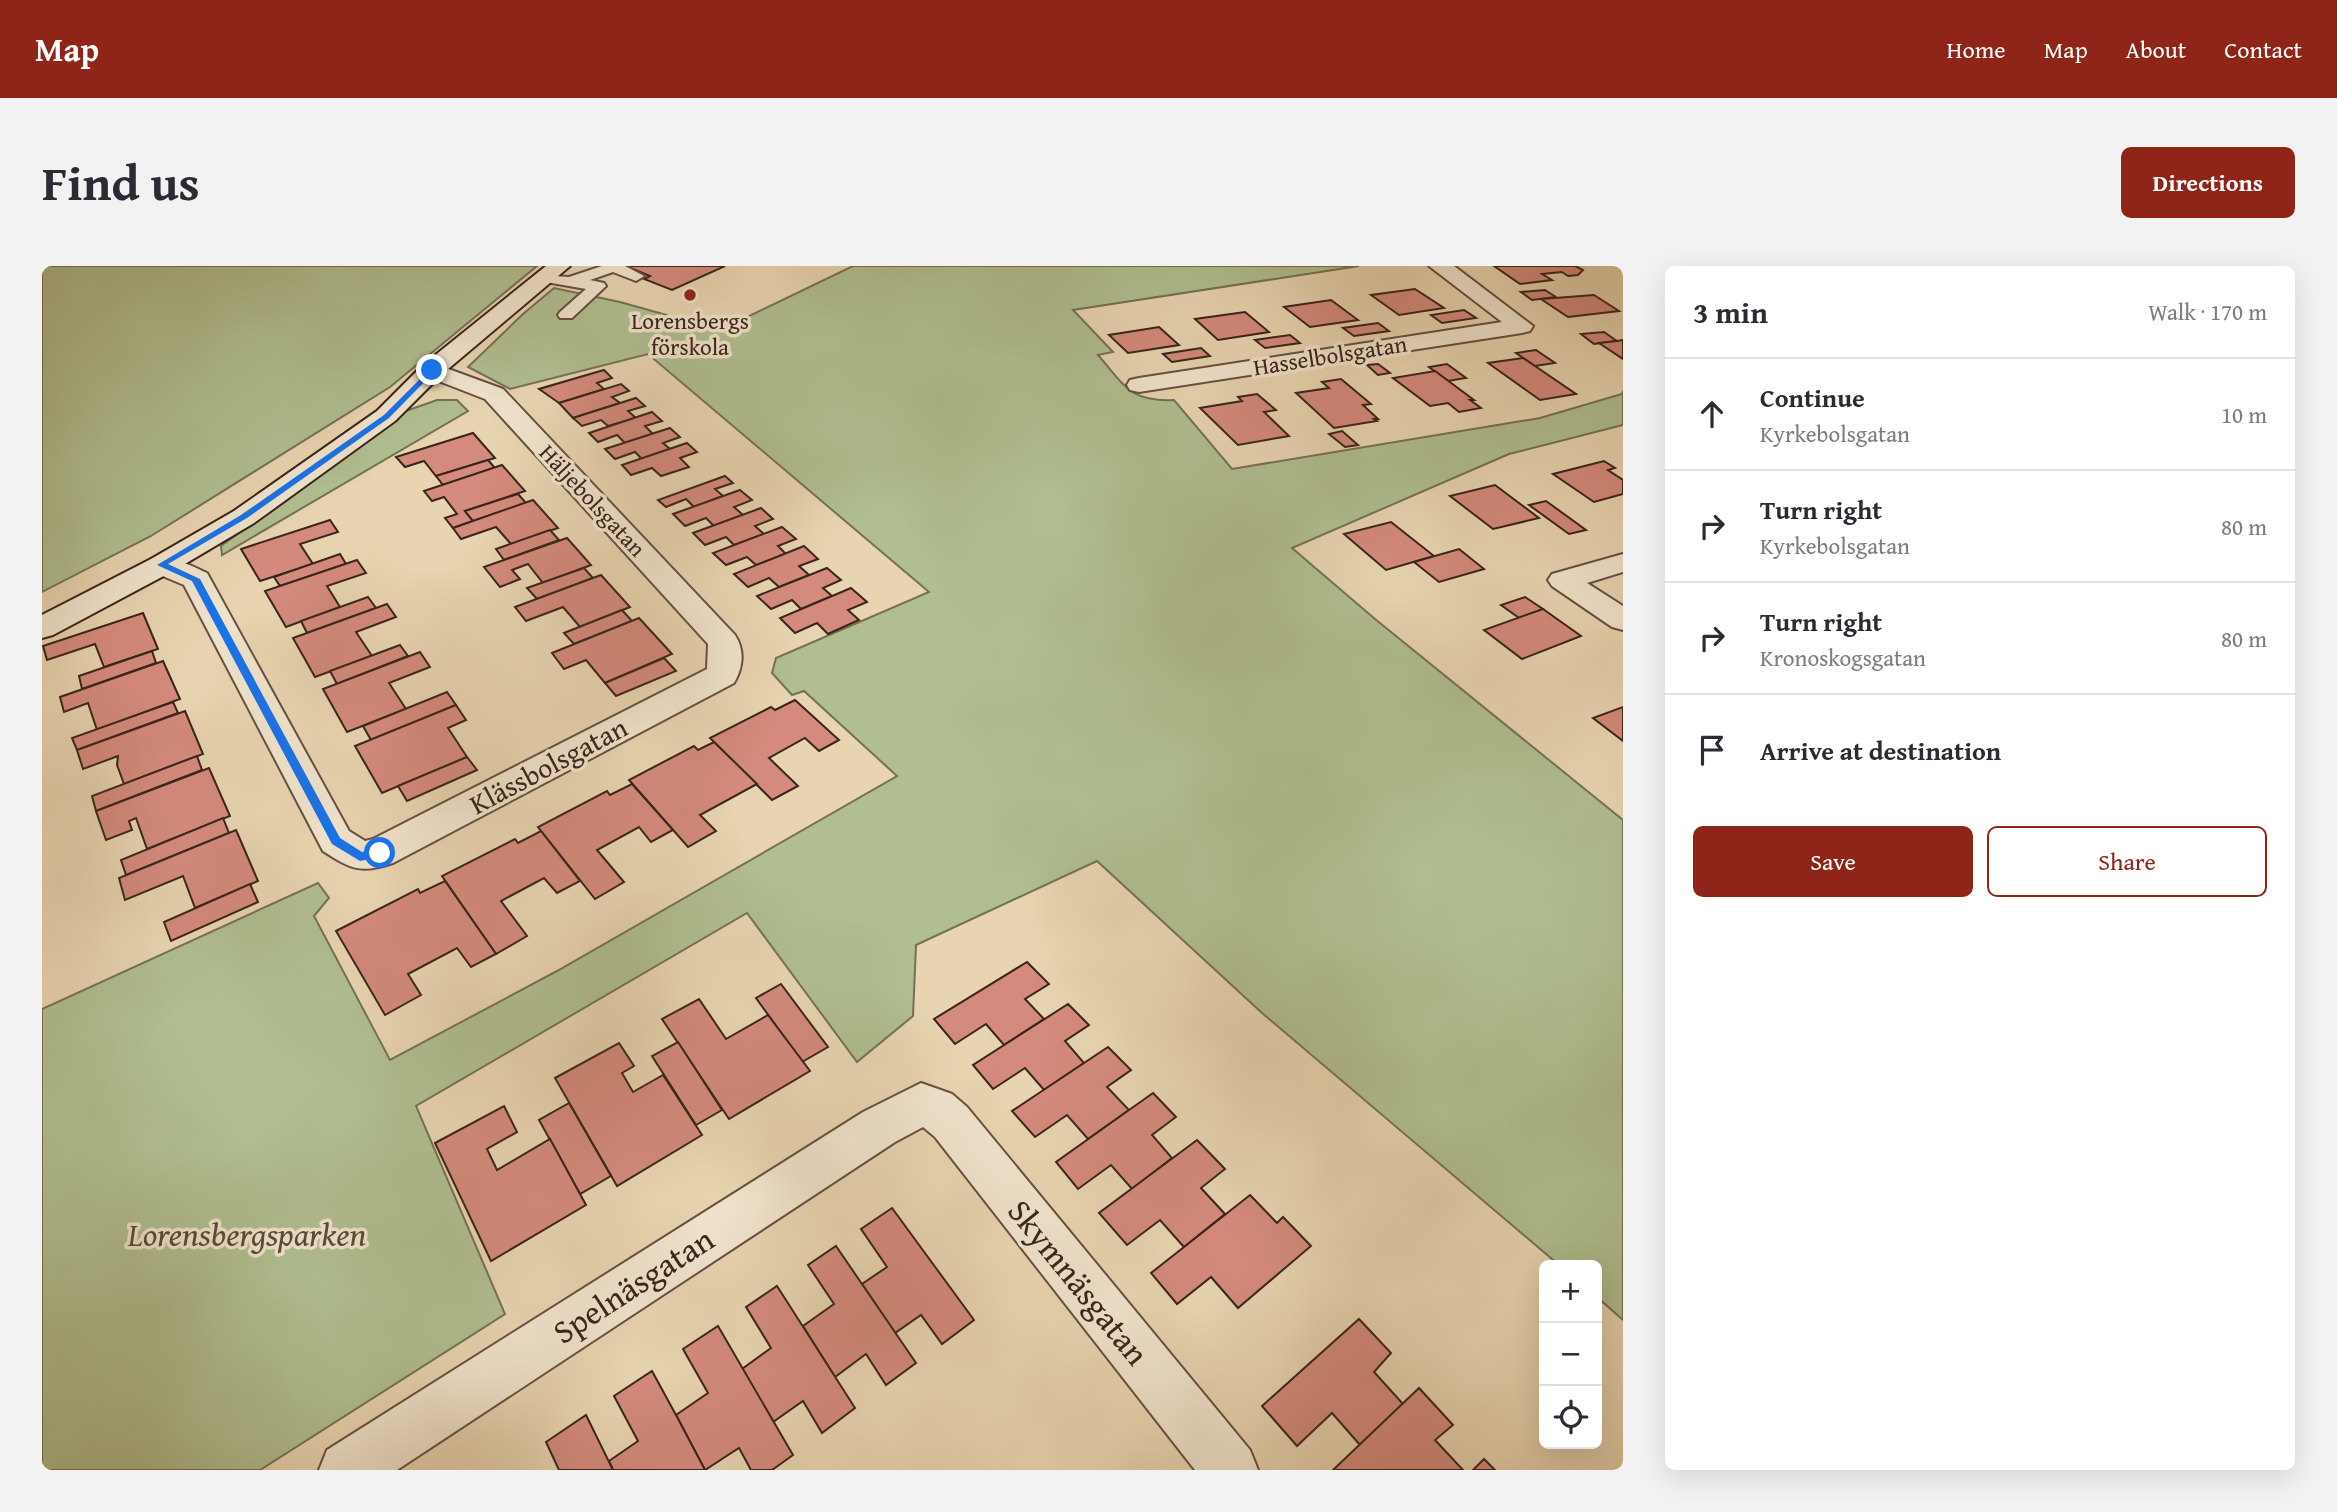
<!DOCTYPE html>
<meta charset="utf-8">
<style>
body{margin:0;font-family:"Gentium Book Plus",serif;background:#f2f2f3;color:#2b2b33}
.controls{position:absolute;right:21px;bottom:21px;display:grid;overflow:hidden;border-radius:10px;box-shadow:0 7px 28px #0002}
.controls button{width:63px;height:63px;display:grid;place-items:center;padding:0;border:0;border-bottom:2px solid #e1e1e2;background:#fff;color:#2b2b33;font:35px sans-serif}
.stop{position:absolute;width:21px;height:21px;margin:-16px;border:5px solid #1a73e8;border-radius:50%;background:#fff}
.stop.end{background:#1a73e8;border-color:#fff;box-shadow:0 2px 7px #0008}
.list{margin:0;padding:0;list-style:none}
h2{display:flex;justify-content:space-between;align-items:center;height:91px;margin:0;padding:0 28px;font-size:30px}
h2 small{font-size:23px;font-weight:400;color:#7c7c81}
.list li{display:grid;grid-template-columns:46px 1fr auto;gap:21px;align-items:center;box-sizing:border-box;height:112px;padding:0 28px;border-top:2px solid #e1e1e2}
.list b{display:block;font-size:26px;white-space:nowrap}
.list p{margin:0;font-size:23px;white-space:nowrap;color:#7c7c81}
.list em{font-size:23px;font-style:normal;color:#7c7c81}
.actions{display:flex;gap:14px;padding:21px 28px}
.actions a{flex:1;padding:16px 0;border:2px solid #8f2418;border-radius:10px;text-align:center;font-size:24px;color:#8f2418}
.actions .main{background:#8f2418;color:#fff}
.icon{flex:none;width:38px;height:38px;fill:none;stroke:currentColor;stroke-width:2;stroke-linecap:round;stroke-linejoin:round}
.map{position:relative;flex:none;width:1581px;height:1204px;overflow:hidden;border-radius:10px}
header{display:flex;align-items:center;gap:42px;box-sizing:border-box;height:98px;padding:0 35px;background:#8f2418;color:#fff}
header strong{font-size:33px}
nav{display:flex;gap:38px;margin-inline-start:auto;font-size:24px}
.intro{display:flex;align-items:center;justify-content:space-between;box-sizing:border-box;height:168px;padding:0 42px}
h1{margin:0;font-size:49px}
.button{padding:18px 32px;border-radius:10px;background:#8f2418;color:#fff;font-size:24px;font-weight:700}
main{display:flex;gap:42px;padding:0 42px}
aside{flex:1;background:#fff;border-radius:10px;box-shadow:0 7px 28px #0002}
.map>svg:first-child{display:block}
.green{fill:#b0be90;stroke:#757156;stroke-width:2}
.building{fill:#d48a7c;stroke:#3a241c;stroke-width:2}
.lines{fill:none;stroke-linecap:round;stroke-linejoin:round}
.lane-casing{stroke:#665041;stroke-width:4}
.street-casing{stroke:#665041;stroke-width:4}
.secondary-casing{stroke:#3a241c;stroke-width:4}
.lane{fill:#f0e3cc;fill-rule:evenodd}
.street{fill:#f0e3cc;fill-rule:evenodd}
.secondary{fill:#f0e3cc;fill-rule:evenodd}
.route{fill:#1a73e8}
.poi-dot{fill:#8f2418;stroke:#f0e3cc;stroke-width:2.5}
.labels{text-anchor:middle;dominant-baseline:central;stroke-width:7;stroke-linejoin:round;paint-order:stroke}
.far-poi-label{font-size:23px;fill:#3a241c;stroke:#f0e3cc}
.far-street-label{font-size:23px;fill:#3a241c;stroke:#f0e3cc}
.street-label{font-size:28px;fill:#3a241c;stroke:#f0e3cc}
.near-park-label{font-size:33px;font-style:italic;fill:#584a39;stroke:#f0e3cc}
.near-street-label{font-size:33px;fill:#3a241c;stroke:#f0e3cc}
</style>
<header>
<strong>Map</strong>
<nav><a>Home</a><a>Map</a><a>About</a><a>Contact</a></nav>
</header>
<div class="intro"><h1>Find us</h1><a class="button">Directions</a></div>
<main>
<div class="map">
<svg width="1581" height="1204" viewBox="0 0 1581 1204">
<rect width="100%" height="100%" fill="#e8d4b0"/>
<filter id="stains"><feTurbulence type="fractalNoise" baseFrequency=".00286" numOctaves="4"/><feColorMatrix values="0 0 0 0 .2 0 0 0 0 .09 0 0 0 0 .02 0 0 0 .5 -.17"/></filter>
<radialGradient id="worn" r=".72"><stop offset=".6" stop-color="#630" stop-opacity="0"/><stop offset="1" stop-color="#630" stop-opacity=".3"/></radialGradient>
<g class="green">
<polygon points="0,0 495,0 348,121 109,270 0,326"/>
<path d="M811 0H1317L1031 44 1071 86 1056 89C1083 120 1088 136 1132 134L1190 203 1498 152 1580 128 1581 125V159L1467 188 1250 282 1333 353 1581 554V1054L1555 1031V999H1517L1220 747 1055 595 874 679 871 750 815 796 705 647 374 840 463 1048 218 1204H0V743L276 617 287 632 272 650 348 794 515 705 855 510 762 425 750 429 730 407 734 392 887 326 606 88 468 123 426 101 481 48 512 22 578 36 678 64Z"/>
<polygon points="395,134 415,134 426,145 180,289 179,280 364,145"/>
</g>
<g class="building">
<polygon points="584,0 683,0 630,24 602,13 608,10"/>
<polygon points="1452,0 1533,0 1541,4 1536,9 1526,10 1520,6 1500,8 1510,14 1478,18"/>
<polygon points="1373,23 1402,42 1357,49 1329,29"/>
<polygon points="1503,24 1514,31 1490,34 1479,26"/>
<polygon points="1552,29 1577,45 1526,51 1499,33"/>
<polygon points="1289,34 1316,54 1268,61 1242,41"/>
<polygon points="1422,44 1434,52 1400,57 1389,49"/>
<polygon points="1203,46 1227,66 1176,74 1153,53"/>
<polygon points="1336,57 1347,65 1312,70 1301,62"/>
<polygon points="1117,61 1137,79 1086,87 1067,69"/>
<polygon points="1562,66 1575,75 1552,78 1539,68"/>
<polygon points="1248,69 1258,77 1223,82 1213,74"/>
<polygon points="1581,74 1581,93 1557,77 1575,75"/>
<polygon points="1159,82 1168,90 1130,96 1121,88"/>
<polygon points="1494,84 1513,97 1493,100 1474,87"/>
<polygon points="1481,92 1493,100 1534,128 1498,134 1446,97"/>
<polygon points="1336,98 1348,107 1336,109 1325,99"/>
<polygon points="1405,98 1424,112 1406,115 1387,101"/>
<polygon points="562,104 570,112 555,117 562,123 517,137 497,123"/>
<polygon points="1393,105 1432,134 1428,134 1439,142 1417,146 1406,137 1388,140 1351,112"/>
<polygon points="1299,113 1329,138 1321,139 1336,153 1332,153 1335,155 1292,162 1254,127 1287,122 1280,116"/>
<polygon points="579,118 587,125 570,131 578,137 531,152 517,137"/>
<polygon points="1215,128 1234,144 1222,146 1247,170 1196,179 1158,142 1200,135 1196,131"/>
<polygon points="594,132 603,140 586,145 594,152 566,160 559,154 540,160 531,152"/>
<polygon points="610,146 620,155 603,160 611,168 583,177 575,169 556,176 547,167"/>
<polygon points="628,162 638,171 621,177 628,183 600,193 593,186 573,193 563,183"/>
<polygon points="1300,165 1316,179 1303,181 1287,168"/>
<polygon points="431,167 453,192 394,210 382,195 363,201 354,191"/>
<polygon points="645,177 655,186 638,192 647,201 619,210 610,202 589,209 580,199"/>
<polygon points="446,194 453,202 401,219 394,210"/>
<polygon points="1562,195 1573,202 1566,204 1581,214 1581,228 1552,236 1511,208"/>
<polygon points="460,199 483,225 423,245 431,255 411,262 403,252 415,248 402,231 390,235 382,225"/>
<polygon points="683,210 691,217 673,223 681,230 652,241 644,233 624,241 616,234"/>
<polygon points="1453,219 1497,252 1451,263 1408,230"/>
<polygon points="698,224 710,234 692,241 701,249 672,260 664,252 643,260 631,248"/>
<polygon points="476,228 484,237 431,255 423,245"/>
<polygon points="491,234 516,262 469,278 454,261 419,273 411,262"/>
<polygon points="1504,235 1544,264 1527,268 1487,239"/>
<polygon points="719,242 731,253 713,260 722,268 692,279 684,271 663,279 651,267"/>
<polygon points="288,254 296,266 258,278 271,298 218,315 199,283"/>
<polygon points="1349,256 1392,290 1344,304 1302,268"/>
<polygon points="740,261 754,273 736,280 744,288 714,299 705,291 684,299 671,287"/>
<polygon points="508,264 517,274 462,294 454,283"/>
<polygon points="525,272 549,299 501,317 486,298 470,304 478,313 458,321 442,301"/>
<polygon points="762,280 776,293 757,300 767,309 737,321 727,312 706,321 692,308"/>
<polygon points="1417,283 1442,303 1397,316 1372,296"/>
<polygon points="298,288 304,298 238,320 232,311"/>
<polygon points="315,294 324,307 285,320 298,341 244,361 223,325"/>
<polygon points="542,302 551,312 495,333 485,322"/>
<polygon points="785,302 799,314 781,322 790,330 759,343 750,334 729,343 715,330"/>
<polygon points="559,309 588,341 538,361 521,341 484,355 473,341"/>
<polygon points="809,322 825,336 806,344 817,354 786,368 775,357 753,367 738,352"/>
<polygon points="326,331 334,342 265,367 259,355"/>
<polygon points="1483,331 1501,343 1477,352 1459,339"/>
<polygon points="345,338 354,351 314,366 330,390 273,411 251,372"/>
<polygon points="1501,343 1539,370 1480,393 1442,364"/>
<polygon points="580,344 590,355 532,378 522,367"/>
<polygon points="101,347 116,383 62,401 53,378 5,394 1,380"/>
<polygon points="597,352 630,388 563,417 544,394 522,403 510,387"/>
<polygon points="358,379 366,390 295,418 288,405"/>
<polygon points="110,385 114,397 40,423 37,410"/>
<polygon points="378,386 388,401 347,417 364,443 305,466 281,423"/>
<polygon points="622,392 634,405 574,430 563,417"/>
<polygon points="121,395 138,433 55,464 46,437 22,446 18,431"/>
<polygon points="405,426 414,439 329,474 321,460"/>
<polygon points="753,434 797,474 777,485 763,472 727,492 756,520 730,534 668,472 729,441 733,444"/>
<polygon points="131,436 136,447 35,484 30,472"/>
<polygon points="414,439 424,454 406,462 425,491 340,527 313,480"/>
<polygon points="1581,441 1581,475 1551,452"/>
<polygon points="143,445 161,488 82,518 75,499 76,490 41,503 35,484"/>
<polygon points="672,476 715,518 658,549 674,565 646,581 587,514 652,480 656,484"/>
<polygon points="155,490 160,504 54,545 50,530"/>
<polygon points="425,491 435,504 365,535 356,520"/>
<polygon points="167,502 188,550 105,583 94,552 87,555 90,564 64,574 54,545"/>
<polygon points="590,518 631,564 609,576 597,561 555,584 582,616 553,633 496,561 565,525 568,529"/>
<polygon points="181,552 187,567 84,609 79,594"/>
<polygon points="194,564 216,615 153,642 141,610 83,634 77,612"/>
<polygon points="499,565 538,615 515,627 502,612 459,635 485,670 454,688 400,610 473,573 476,577"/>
<polygon points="403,615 454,688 429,701 415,682 366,708 379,729 343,749 294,665 376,623 378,627"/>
<polygon points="208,618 216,636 129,675 122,656"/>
<polygon points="985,696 1007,718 983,733 1002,753 962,779 944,758 913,778 892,753"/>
<polygon points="739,718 786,781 760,796 714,732"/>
<polygon points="657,733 684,773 726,749 768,805 687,853 620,753"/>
<polygon points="1026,738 1047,759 1023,775 1042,797 1002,824 983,802 951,823 931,799"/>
<polygon points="636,776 680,844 654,859 610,790"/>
<polygon points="577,777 592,800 580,807 591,826 621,809 660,869 575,920 513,812"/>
<polygon points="1066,781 1089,804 1065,821 1087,844 1046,873 1025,849 993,871 970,845"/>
<polygon points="1111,827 1134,851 1110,869 1130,892 1090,923 1069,899 1036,923 1014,896"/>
<polygon points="527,837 569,910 538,928 497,854"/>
<polygon points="462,840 475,866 445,883 455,904 508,873 544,939 449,995 393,877"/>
<polygon points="1155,874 1183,903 1159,922 1183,948 1142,981 1118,954 1085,979 1057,947"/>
<polygon points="1208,929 1235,957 1241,951 1269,980 1196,1042 1169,1011 1135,1038 1109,1007"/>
<polygon points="850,942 932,1054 900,1078 879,1049 853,1067 820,1018 845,1001 819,963"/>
<polygon points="794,980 874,1097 844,1119 824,1088 793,1111 761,1060 792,1038 766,999"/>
<polygon points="735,1020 813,1142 780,1167 761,1135 731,1156 700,1103 729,1082 704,1041"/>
<polygon points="1317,1053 1349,1087 1332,1106 1361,1138 1318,1179 1290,1147 1255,1180 1220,1140"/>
<polygon points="676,1060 751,1189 730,1204 709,1204 697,1182 663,1204 634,1149 666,1127 641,1083"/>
<polygon points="610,1105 634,1149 663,1204 571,1204 567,1195 596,1175 572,1130"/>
<polygon points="1377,1122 1411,1159 1393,1174 1421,1204 1291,1204"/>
<polygon points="544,1149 571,1204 517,1204 504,1176"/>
<polygon points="1442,1193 1453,1204 1431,1204"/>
</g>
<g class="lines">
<defs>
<polygon id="lane" points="560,0 583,0 602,10 594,15 571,6 548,14 562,17 564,20 530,52 518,52 516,49 518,46 544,23 498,15 495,12 498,9 527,11"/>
<g id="street">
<polygon points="1387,0 1412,0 1491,60 1488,65 1480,67 1097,126 1088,124 1085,119 1088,114 1097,112 1460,56"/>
<path d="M390 97 461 123 693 369C703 384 701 402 692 417L351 597C318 608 309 603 281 585L142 319 109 305 105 299 109 293C129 288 147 299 165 307L307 565 323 575 331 573 665 403 666 378 443 133 381 109 378 104 381 99Z"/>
<polygon points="1581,288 1581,306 1545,317 1581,340 1581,364 1570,361 1510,320 1506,314 1510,308"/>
<polygon points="879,817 910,828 925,841 1208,1184 1216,1204 1153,1204 893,871 881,861 853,876 355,1204 277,1204 285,1184 821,846"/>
</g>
<polygon id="secondary" points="504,0 528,0 399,109 353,155 212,257 131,305 11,369 0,372 0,349 109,293 192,245 335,145 381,99"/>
</defs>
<use href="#lane" class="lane-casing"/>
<use href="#street" class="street-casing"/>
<use href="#secondary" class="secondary-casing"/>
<use href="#lane" class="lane"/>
<use href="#street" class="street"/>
<use href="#secondary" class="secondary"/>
</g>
<polygon class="route" points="388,103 394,104 347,152 205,252 126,298 158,313 298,572 320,586 338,582 343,587 338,591 318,595 290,578 150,315 115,299 199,249 342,149"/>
<circle class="poi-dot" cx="648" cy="29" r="7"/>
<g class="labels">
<g class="far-poi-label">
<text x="648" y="54">Lorensbergs<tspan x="648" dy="26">förskola</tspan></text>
</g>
<g class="far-street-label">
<text transform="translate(1288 89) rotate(-9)">Hasselbolsgatan</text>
<text transform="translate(551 234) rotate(47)">Häljebolsgatan</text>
</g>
<g class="street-label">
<text transform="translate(506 499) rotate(-28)">Klässbolsgatan</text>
</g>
<g class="near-park-label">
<text x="205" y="968">Lorensbergsparken</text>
</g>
<g class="near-street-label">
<text transform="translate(1037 1016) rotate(51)">Skymnäsgatan</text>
<text transform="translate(591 1019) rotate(-33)">Spelnäsgatan</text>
</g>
</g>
<rect width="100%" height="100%" filter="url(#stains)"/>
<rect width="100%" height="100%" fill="url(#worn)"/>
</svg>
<div class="controls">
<button>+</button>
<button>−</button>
<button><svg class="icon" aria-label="locate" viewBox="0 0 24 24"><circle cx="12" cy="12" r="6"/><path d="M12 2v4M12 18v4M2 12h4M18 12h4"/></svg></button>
</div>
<div class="stop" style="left:338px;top:587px"></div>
<div class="stop end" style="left:390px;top:104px"></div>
</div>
<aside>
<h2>3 min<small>Walk · 170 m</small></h2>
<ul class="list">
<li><svg class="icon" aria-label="ahead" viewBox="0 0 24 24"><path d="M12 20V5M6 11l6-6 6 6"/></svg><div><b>Continue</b><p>Kyrkebolsgatan</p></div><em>10 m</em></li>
<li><svg class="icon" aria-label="right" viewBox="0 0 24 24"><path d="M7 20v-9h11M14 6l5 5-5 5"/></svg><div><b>Turn right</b><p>Kyrkebolsgatan</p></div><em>80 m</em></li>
<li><svg class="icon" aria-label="right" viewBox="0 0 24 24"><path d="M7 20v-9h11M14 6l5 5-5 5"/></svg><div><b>Turn right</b><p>Kronoskogsgatan</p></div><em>80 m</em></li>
<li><svg class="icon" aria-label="arrive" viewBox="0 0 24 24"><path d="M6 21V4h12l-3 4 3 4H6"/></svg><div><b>Arrive at destination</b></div></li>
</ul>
<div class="actions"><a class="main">Save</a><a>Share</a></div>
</aside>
</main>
